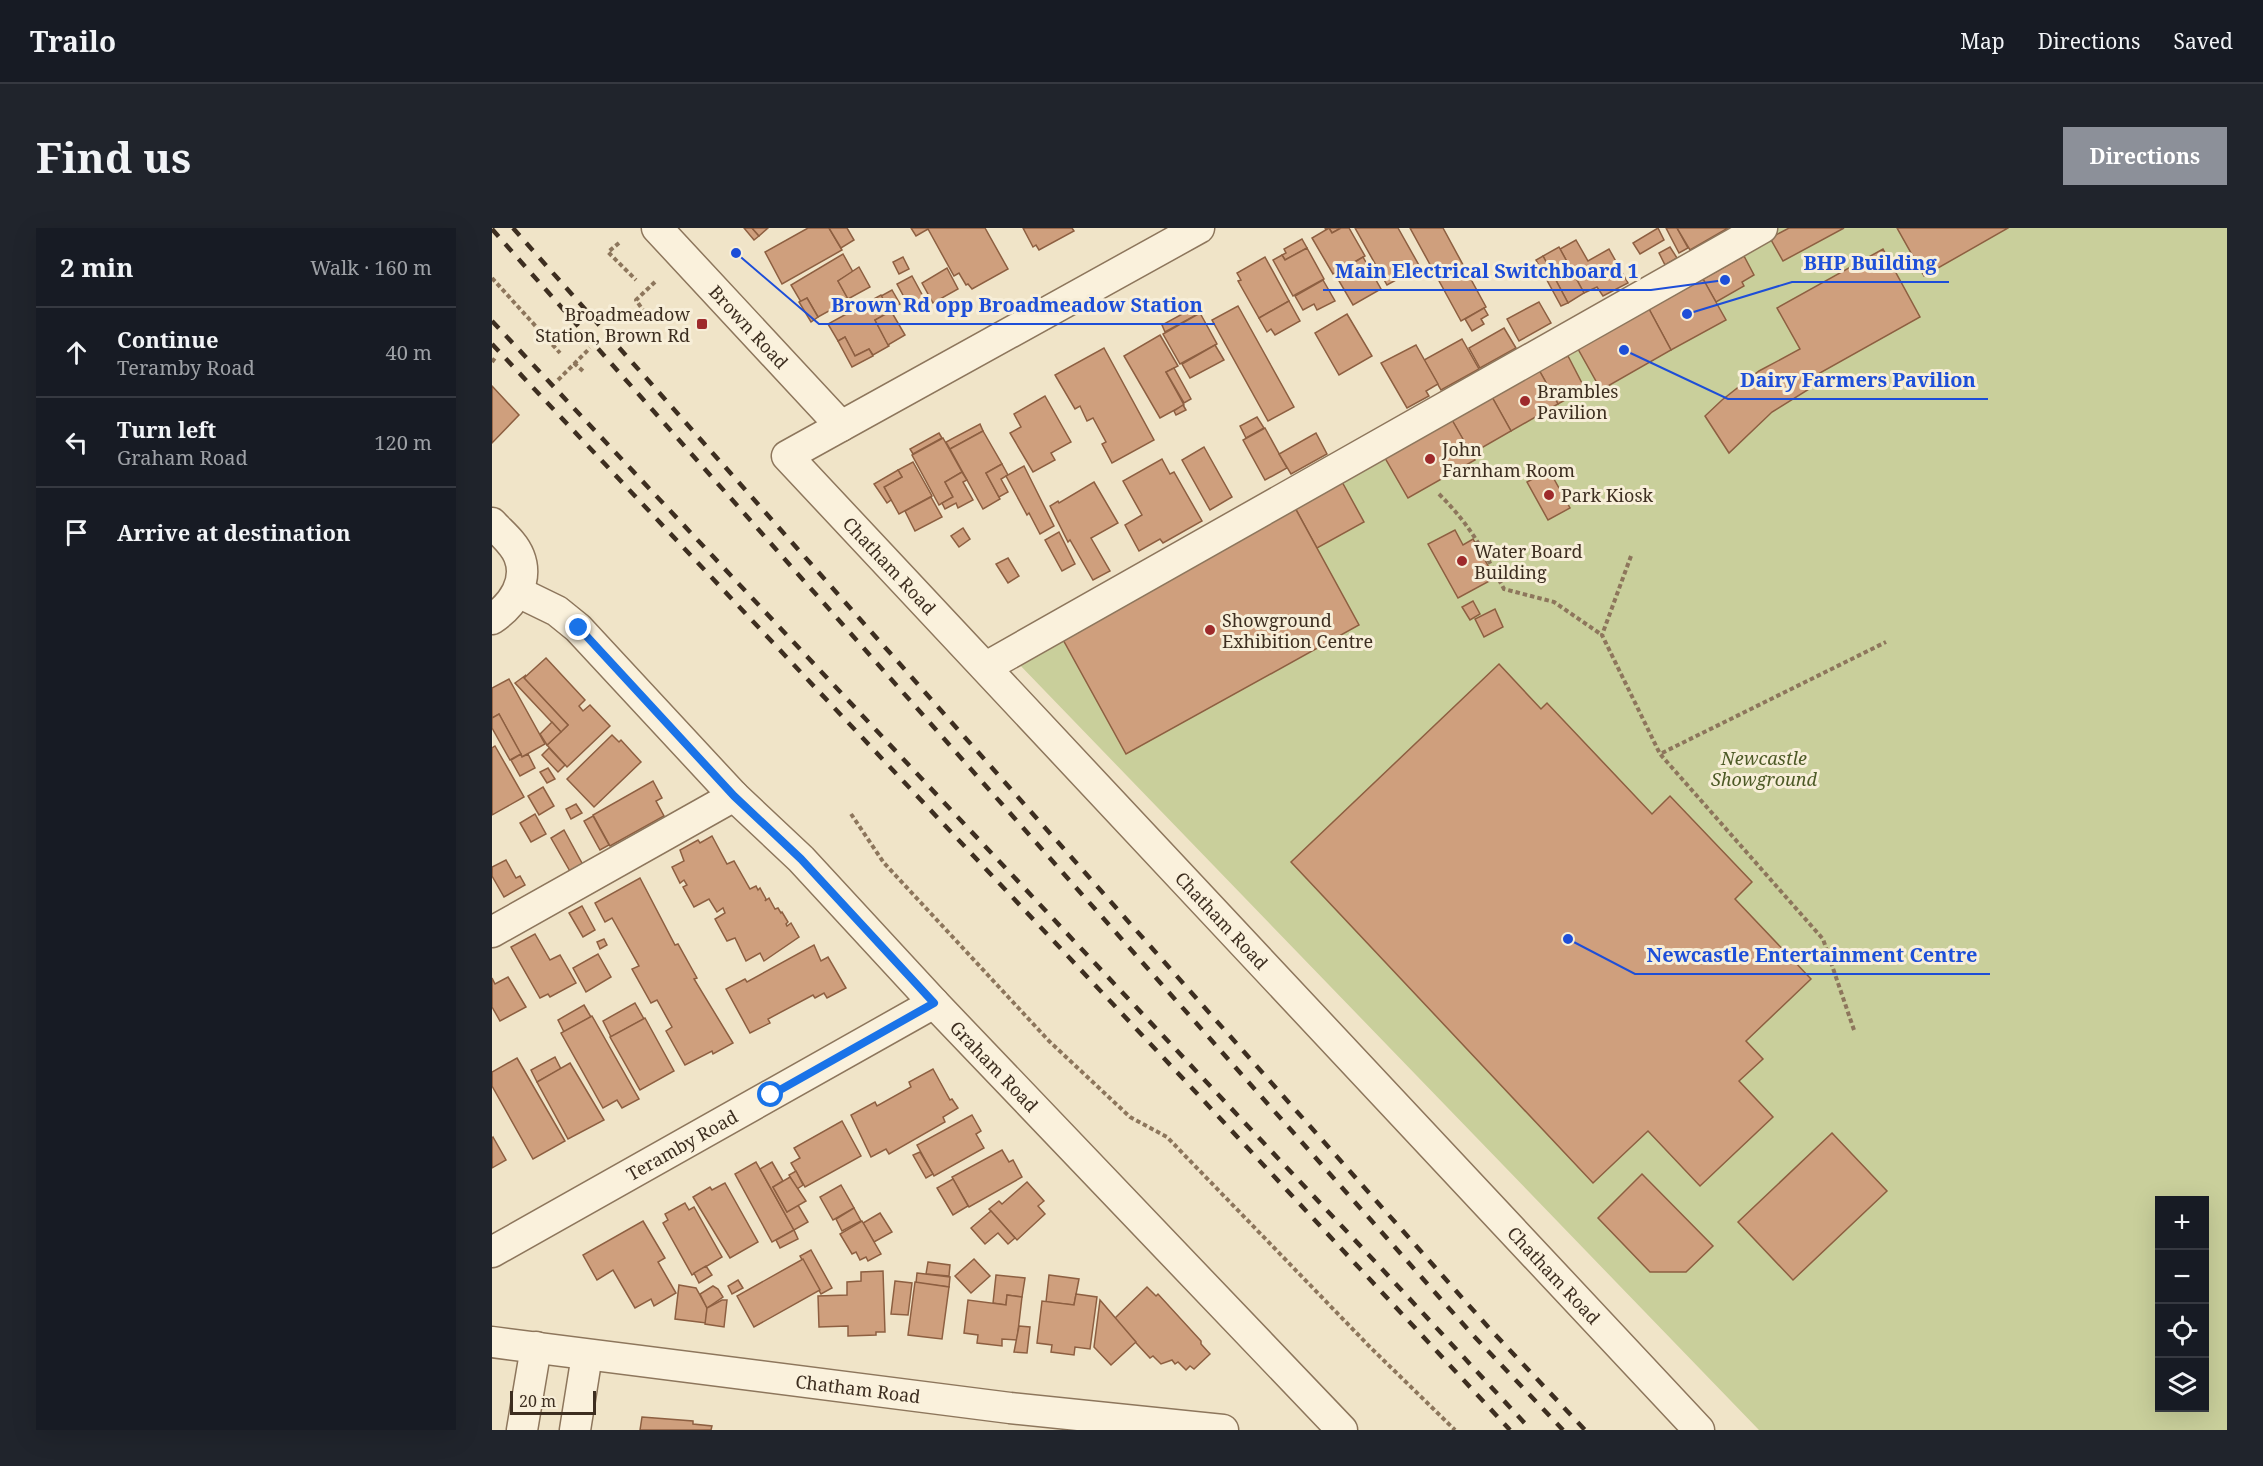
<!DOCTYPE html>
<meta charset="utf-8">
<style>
body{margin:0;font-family:"Noto Serif",serif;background:#20242c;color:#f1f3f6}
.controls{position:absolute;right:18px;bottom:18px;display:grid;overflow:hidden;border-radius:0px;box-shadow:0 6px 24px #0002}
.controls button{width:54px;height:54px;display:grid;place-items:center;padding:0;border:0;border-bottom:2px solid #363941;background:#171b24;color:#f1f3f6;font:30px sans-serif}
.scale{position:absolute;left:18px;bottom:15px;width:86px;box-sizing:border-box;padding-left:6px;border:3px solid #3d2e20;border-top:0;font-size:16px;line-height:21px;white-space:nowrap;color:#3d2e20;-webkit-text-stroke:4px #f7eed8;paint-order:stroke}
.stop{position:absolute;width:18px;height:18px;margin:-14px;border:4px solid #1a73e8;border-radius:50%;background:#fff}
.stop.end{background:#1a73e8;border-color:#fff;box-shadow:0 2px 6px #0008}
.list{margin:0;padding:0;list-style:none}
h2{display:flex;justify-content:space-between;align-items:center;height:78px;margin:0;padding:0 24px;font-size:26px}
h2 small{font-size:20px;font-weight:400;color:#9ea1a6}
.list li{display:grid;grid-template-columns:39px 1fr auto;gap:18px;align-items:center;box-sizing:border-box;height:90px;padding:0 24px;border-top:2px solid #363941}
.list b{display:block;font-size:22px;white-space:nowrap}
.list p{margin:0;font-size:20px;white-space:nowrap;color:#9ea1a6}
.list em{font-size:20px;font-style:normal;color:#9ea1a6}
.icon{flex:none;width:33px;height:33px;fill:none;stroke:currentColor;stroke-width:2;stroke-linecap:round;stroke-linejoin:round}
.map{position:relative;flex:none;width:1735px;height:1202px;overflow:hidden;border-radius:0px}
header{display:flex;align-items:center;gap:36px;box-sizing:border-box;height:84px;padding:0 30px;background:#171b24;border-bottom:2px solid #363941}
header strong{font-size:28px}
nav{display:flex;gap:33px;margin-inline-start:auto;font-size:21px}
.intro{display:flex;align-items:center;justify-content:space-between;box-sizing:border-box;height:144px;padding:0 36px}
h1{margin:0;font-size:42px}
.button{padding:15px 27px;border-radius:0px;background:#8c9099;color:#fff;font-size:21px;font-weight:700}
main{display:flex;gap:36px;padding:0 36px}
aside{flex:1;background:#171b24;border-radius:0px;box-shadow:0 6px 24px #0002}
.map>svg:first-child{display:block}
.green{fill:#c9cf9b;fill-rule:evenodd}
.building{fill:#cf9f7d;stroke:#8d5f41;stroke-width:1.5}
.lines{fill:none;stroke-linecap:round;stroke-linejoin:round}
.minor-casing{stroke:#8d765c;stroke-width:33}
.path{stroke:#8d765c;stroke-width:4;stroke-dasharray:4.5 3;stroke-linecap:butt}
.minor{stroke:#faf1dc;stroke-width:30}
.rail{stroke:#3d2e20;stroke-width:4.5;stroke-dasharray:10 10;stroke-linecap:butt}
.route{stroke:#1a73e8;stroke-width:8}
.poi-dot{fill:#9e2a2b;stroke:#f7eed8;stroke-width:2}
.labels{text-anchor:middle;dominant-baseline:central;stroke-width:6;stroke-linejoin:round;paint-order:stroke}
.poi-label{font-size:18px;fill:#3d2e20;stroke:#f7eed8;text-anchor:start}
.street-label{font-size:18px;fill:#3d2e20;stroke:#f7eed8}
.park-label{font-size:18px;font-style:italic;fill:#4d5a26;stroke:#f7eed8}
.leader{fill:none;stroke:#1d4ed8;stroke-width:2}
.callout-dot{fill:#1d4ed8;stroke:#f7eed8;stroke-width:2}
.callout-label{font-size:20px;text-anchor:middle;font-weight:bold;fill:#1d4ed8;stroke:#f7eed8;stroke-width:6;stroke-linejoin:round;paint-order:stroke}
</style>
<header>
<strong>Trailo</strong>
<nav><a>Map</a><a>Directions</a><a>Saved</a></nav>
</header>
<div class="intro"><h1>Find us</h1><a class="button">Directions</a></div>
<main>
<aside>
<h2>2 min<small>Walk · 160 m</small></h2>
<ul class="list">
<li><svg class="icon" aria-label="ahead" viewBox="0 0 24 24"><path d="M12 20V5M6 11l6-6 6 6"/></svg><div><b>Continue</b><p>Teramby Road</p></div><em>40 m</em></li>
<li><svg class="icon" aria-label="left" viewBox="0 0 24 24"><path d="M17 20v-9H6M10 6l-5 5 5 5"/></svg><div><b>Turn left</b><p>Graham Road</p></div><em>120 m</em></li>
<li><svg class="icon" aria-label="arrive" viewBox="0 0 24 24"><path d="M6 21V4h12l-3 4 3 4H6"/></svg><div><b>Arrive at destination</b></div></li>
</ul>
</aside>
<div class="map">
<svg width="1735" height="1202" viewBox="0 0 1735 1202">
<rect width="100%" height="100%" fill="#f0e4c8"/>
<path class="green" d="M1284 0H1735V1202H1267L522 431ZM1668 972H1712V1180H1668Z"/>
<g class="building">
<polygon points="252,0 260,0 267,8 262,12"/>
<polygon points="260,0 276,0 267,8"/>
<polygon points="316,0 337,0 350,22 290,56 273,24"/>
<polygon points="337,0 355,0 362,12 349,20"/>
<polygon points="419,0 493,0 516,41 480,61 476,56 474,57 467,45 462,48 436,1 424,8"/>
<polygon points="531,0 580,0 582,3 547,22 544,17 541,19"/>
<polygon points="833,0 849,0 840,5 837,0 834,2"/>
<polygon points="837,0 840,5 849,0 857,0 873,28 841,46 820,10"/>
<polygon points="863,0 906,0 928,39 895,57"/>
<polygon points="918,0 951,0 994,79 969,93"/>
<polygon points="1166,0 1172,12 1148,26 1141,15"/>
<polygon points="1174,0 1185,0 1196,20 1187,25"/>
<polygon points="1185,0 1236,0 1198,22"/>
<polygon points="1297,0 1352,0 1291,33 1278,10"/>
<polygon points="1405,0 1516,0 1432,48"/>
<polygon points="810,11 815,20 793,32 790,27 794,25 792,21"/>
<polygon points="1084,12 1096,33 1117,21 1136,55 1111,68 1105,59 1092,65 1068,21"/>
<polygon points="1067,19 1092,65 1076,75 1051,28"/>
<polygon points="1178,19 1185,30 1173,37 1167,25"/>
<polygon points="815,20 832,51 801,68 781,32 790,27 793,32"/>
<polygon points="1391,21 1428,89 1326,146 1330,153 1280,184 1237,225 1213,188 1230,172 1267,143 1308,121 1285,80"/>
<polygon points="351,26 361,44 346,53 357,72 326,89 315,70 309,74 299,57"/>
<polygon points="1051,28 1076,75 1069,78 1044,32"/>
<polygon points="1252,28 1262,47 1250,54 1252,58 1224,74 1211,51"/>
<polygon points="411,29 417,41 407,46 401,34"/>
<polygon points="773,29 797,73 767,90 746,53 749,52 745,45"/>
<polygon points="871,29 889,61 861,77 843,46"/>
<polygon points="367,39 378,59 356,71 346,53"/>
<polygon points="455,40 466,61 441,75 430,55"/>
<polygon points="420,48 433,72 418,80 405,56"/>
<polygon points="1211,51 1234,92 1179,122 1157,81"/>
<polygon points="831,52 843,73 825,82 822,76 811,82 803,68"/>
<polygon points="400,62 408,76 397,82 389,68"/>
<polygon points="389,67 398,84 383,92 397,118 381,127 377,121 363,128 353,109 346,113 336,96"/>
<polygon points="315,70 326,89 319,94 307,74"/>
<polygon points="797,73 808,93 783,107 779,101 775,104 767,90"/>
<polygon points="1047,74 1059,95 1027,113 1015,91"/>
<polygon points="746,78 802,179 776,193 720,92"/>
<polygon points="703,79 706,86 673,104 670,97"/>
<polygon points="992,80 996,87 989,91 992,96 980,103 973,91"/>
<polygon points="1157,81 1179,122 1109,162 1086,121"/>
<polygon points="399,83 413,107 396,117 383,92"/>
<polygon points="708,85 725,116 688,136 671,106"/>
<polygon points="855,86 880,128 847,147 823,105"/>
<polygon points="1012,100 1024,120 988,140 977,120"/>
<polygon points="668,107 686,138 674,144 692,177 668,190 632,128"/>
<polygon points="353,109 363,128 377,121 381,128 360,139 346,113"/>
<polygon points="970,111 987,141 949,162 932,132"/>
<polygon points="723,117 732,132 698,150 690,136"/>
<polygon points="924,117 946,156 934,163 937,168 915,180 889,135"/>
<polygon points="612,120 662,212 620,235 610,216 614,214 601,190 595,193 588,178 583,181 563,147"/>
<polygon points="1076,128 1093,161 1066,176 1047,142"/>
<polygon points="682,140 699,171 692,175 674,144"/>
<polygon points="1047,142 1066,176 1019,203 1000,169"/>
<polygon points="0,158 27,187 0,215"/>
<polygon points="553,168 579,214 559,225 563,232 541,244 518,205 529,199 522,186"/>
<polygon points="1000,169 1019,203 979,226 960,192"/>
<polygon points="691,177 694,182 684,187 682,183"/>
<polygon points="765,189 772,200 754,210 748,198"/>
<polygon points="960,192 983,232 916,270 893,230"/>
<polygon points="488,196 491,203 458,221 454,214"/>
<polygon points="773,200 795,240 773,252 751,212"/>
<polygon points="491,203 510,236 494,245 508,271 491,281 458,221"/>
<polygon points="447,205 450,210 421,226 418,221"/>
<polygon points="824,205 835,226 799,246 787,226"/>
<polygon points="451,210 470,244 453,254 461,269 447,277 420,227"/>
<polygon points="712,219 740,269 718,282 690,232"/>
<polygon points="670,231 678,246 682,244 710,293 671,315 668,311 647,323 633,297 650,287 631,253"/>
<polygon points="421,234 440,268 407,286 392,259 410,249 406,242"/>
<polygon points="510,236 516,247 509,251 516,264 507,269 494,245"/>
<polygon points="532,238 562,298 548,306 537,285 535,287 514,248"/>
<polygon points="406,242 410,249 392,259 399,272 395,275 382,256"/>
<polygon points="1057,242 1078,280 1056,292 1035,254"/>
<polygon points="470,244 475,252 471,254 481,272 466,280 464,275 453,281 450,275 461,269 453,254"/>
<polygon points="849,252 872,294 825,320 802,278"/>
<polygon points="602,254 626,295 599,310 618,343 601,352 578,312 576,314 558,278 566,273 567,275"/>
<polygon points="439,269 450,289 423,303 413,283"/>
<polygon points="802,278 867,397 634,526 569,408"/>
<polygon points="471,300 478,311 467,319 459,308"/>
<polygon points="963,302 971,317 981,311 1003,350 966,370 936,316"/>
<polygon points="567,304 583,336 570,343 553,312"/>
<polygon points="516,330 527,348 516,355 504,336"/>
<polygon points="981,373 988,386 978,392 970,379"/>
<polygon points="1003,381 1011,399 992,409 983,391"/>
<polygon points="54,430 93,472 87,478 91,483 98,477 118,498 75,539 55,517 76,497 32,450"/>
<polygon points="1007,436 1049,481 1055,475 1160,586 1178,568 1260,654 1243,671 1319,751 1254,813 1271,831 1247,853 1281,889 1208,958 1156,903 1101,955 799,634"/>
<polygon points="34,447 32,450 76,497 69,504 23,455"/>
<polygon points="17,451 53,516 30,529 7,486 0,490 0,460"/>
<polygon points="7,486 29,526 18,532 0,500 0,490"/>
<polygon points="60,494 69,504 55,517 48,506"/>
<polygon points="120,507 127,514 129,512 149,534 102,579 75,551"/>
<polygon points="3,518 32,569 0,587 0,520"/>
<polygon points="57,520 73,537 66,544 50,527"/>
<polygon points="29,526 30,529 36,526 43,540 28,548 19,532"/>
<polygon points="56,540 63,551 55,555 48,544"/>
<polygon points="161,553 170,570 164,573 172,588 118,618 101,587"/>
<polygon points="51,559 62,578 47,587 36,568"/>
<polygon points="84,576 90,585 79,591 74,581"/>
<polygon points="43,586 54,606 39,614 28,595"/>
<polygon points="101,588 117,617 108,622 92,593"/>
<polygon points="72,602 91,637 79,645 59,610"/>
<polygon points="220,608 235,636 242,633 258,661 264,658 266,662 268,660 274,671 273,673 277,670 283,681 286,680 289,685 290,684 296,694 294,696 295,698 299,695 307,709 272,733 268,725 254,733 243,710 235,713 223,691 233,685 231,680 225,684 217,671 202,679 191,659 195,657 192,652 188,655 180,639 192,633 188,622 206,612 208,615"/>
<polygon points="14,632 24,650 28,648 33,657 12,669 0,648 0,639"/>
<polygon points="148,650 183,717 186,716 205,750 202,751 241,815 221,826 220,823 193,837 174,803 180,799 165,772 159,775 140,741 147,738 120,690 113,694 103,675"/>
<polygon points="90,678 103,702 91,709 77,685"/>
<polygon points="43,706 58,732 68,727 84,755 58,769 56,766 48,770 19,719"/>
<polygon points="112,711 115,717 108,721 105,714"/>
<polygon points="322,717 329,733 336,729 354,760 335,770 332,765 323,770 321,767 276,791 278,795 258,805 234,761 253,751 255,754"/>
<polygon points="106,726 119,749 94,764 81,740"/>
<polygon points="16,749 34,779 8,793 0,779 0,750 3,756"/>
<polygon points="143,775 152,791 119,809 111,793"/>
<polygon points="92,777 99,789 72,804 66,792"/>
<polygon points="100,788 147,871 130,880 125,872 111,880 69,805"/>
<polygon points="153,790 182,843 148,862 118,809"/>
<polygon points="63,829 69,841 45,854 39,842"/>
<polygon points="25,830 73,913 41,931 0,858 0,844"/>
<polygon points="78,835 112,892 76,911 45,854"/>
<polygon points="441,841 458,872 460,871 466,880 451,889 453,894 397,926 394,921 379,929 359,887 383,874 385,878 419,859 417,854"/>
<polygon points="480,887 489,903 484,906 492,920 442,948 425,917"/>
<polygon points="350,893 369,928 313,959 299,935 308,930 302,920"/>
<polygon points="1340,905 1395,963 1301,1052 1246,994"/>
<polygon points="1,909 14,932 0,940 0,910"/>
<polygon points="510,922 517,934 521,932 530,949 477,979 460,949"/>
<polygon points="428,924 441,946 434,950 421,927"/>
<polygon points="264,934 302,1002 280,1014 243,946"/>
<polygon points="280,934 291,953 281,959 295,984 306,977 316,994 302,1002 268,941"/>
<polygon points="304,943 311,957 305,961 297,947"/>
<polygon points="1150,946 1221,1018 1194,1044 1158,1044 1106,990"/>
<polygon points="298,949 314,973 295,984 281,959"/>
<polygon points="461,951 476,978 461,987 445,960"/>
<polygon points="535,954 552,973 546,978 553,986 525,1012 497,981 507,973 510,976"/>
<polygon points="233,955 266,1014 238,1030 201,969 218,959 220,962"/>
<polygon points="349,957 362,980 341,992 328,969"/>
<polygon points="193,975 197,982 202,979 230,1029 200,1047 171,995 176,992 173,986"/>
<polygon points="362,980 369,993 350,1003 344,991"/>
<polygon points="499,983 523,1010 516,1016 506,1005 493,1016 479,1000"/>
<polygon points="388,985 400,1004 382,1014 371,995"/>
<polygon points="151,993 173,1030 166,1034 184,1065 162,1078 159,1071 143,1080 121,1042 105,1052 91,1027"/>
<polygon points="370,993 389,1026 376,1033 374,1029 368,1032 364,1024 360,1026 348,1006"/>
<polygon points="302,1002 306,1011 288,1020 284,1012"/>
<polygon points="319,1022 340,1060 329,1066 308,1028"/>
<polygon points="311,1031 328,1062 262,1099 245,1068"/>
<polygon points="482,1031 498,1048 479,1065 463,1048"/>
<polygon points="436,1034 458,1037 457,1048 434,1046"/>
<polygon points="214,1038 220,1047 207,1055 202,1045"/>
<polygon points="391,1043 393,1104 384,1104 384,1107 356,1108 356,1098 327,1099 326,1068 355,1067 355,1054 369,1053 369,1044"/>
<polygon points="425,1045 458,1049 457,1059 424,1055"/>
<polygon points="504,1047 533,1050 530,1069 515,1067 514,1077 501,1075"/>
<polygon points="557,1047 587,1051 582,1077 554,1074"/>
<polygon points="246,1052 251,1060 240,1066 236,1058"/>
<polygon points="403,1053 420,1055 416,1087 399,1086"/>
<polygon points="423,1054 457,1059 450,1111 416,1107"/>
<polygon points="187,1057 204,1060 215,1080 214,1095 183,1091"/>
<polygon points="221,1058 226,1061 231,1069 215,1080 208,1066"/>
<polygon points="655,1059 664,1068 666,1066 709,1113 709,1116 718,1126 702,1141 698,1138 694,1142 686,1134 683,1136 680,1132 669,1136 661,1128 658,1130 622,1091"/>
<polygon points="584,1066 605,1069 598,1121 583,1119 582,1127 559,1124 560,1117 545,1115 550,1073 582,1077"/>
<polygon points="515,1067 530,1069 525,1112 510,1111 510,1118 485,1115 486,1107 472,1105 476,1072 514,1077"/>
<polygon points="230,1072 235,1072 232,1099 213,1096 215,1080"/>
<polygon points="608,1072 644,1114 619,1137 602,1119"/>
<polygon points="527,1098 538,1099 535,1125 522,1124"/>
<polygon points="150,1189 201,1193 201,1196 220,1198 219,1202 148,1202"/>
</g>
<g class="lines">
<defs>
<g id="minor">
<path id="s1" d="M165 0 349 198"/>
<path id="s2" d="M707 0 295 228 1207 1202"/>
<path d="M0 295C9 305 22 315 27 328 37 353 21 377 0 391"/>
<path id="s3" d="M26 364 65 383 86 400 242 568 309 631 442 775 850 1202"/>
<polyline points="494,439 1270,0"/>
<polyline points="0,704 242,568"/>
<path id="s4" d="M0 1024 442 775"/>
<path id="s5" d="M0 1114 518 1180 731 1202"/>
<polyline points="30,1202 44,1119"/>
<polyline points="83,1202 95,1127"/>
</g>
</defs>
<use href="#minor" class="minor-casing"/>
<g class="path">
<polyline points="127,15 116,24 144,52"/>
<polyline points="0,50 68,125"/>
<polyline points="153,85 144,72 164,53"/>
<polyline points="0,134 3,130"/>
<polyline points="82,135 93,145"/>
<polyline points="66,152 98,120"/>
<path d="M947 266C979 298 991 322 1012 361L1062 374 1110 407"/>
<polyline points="1139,328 1110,407 1168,526"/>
<polyline points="359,586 392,635 557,813 638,889 675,909 877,1118 963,1202"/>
<polyline points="1362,802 1331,711 1168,526 1394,414"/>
</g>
<use href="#minor" class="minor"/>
<g class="rail">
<polyline points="21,0 997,1100 1093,1202"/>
<polyline points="0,1 979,1105 1071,1202"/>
<polyline points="0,93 890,1041 1039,1202"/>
<polyline points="0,116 698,858 1018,1202"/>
</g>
</g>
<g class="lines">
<polyline class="route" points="87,400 242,568 309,631 442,775 279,867"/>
</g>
<g class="poi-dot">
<rect x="204" y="90" width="12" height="12" rx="3"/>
<circle cx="1033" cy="173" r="6"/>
<circle cx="938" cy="231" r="6"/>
<circle cx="1057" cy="267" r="6"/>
<circle cx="970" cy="333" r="6"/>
<circle cx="718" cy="402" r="6"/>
</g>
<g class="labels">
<g class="poi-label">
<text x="198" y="86" text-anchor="end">Broadmeadow<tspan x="198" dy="21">Station, Brown Rd</tspan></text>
<text x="1045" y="163">Brambles<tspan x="1045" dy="21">Pavilion</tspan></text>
<text x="950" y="221">John<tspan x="950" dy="21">Farnham Room</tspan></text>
<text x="1069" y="267">Park Kiosk</text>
<text x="982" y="323">Water Board<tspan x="982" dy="21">Building</tspan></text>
<text x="730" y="392">Showground<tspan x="730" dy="21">Exhibition Centre</tspan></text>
</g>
<g class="street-label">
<text stroke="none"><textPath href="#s1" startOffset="135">Brown Road</textPath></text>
<text stroke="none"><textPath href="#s2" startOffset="621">Chatham Road</textPath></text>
<text stroke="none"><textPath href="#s2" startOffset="1107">Chatham Road</textPath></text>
<text stroke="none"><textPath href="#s3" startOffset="675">Graham Road</textPath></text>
<text stroke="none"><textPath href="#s4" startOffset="218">Teramby Road</textPath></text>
<text stroke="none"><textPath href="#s2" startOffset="1593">Chatham Road</textPath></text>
<text stroke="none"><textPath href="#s5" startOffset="369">Chatham Road</textPath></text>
</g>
<g class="park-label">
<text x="1272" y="530">Newcastle<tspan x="1272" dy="21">Showground</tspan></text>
</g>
</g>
<path class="leader" d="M1195 86L1300 54H1457M1233 52L1159 62H831M244 25L327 96H723M1132 122L1236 171H1496M1076 711L1143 746H1498"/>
<g class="callout-dot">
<circle cx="1195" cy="86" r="6"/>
<circle cx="1233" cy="52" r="6"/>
<circle cx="244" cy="25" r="6"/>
<circle cx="1132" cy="122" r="6"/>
<circle cx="1076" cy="711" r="6"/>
</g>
<g class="callout-label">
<text x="1378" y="42">BHP Building</text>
<text x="995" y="50">Main Electrical Switchboard 1</text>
<text x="525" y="84">Brown Rd opp Broadmeadow Station</text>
<text x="1366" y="159">Dairy Farmers Pavilion</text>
<text x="1320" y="734">Newcastle Entertainment Centre</text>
</g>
</svg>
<div class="controls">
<button>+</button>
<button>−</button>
<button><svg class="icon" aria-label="locate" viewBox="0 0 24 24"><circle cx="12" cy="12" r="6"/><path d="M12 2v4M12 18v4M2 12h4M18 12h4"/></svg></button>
<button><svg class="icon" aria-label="layers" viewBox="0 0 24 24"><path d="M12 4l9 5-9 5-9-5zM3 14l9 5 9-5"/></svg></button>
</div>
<div class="scale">20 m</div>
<div class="stop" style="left:279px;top:867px"></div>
<div class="stop end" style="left:87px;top:400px"></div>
</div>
</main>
